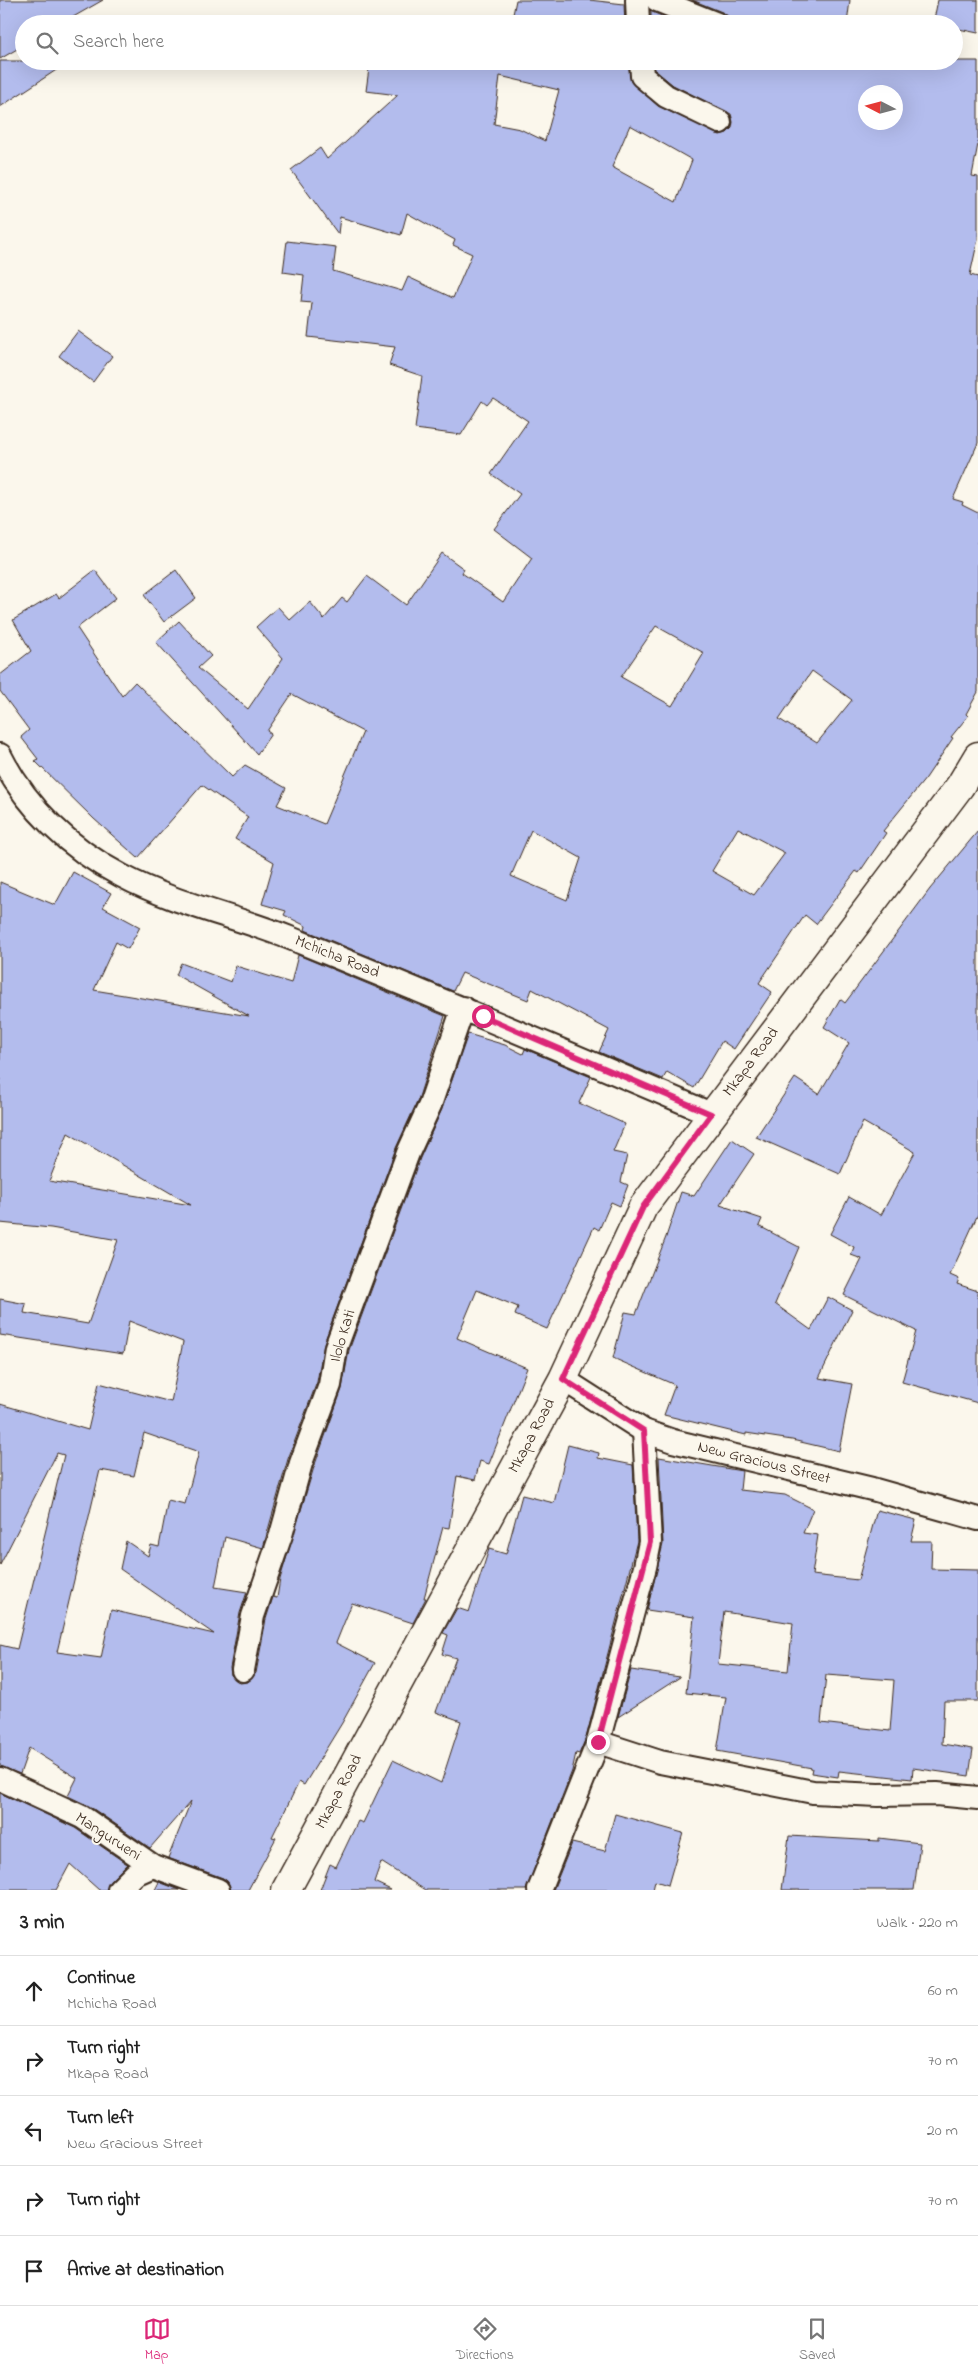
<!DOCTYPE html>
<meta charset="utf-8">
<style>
body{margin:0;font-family:"Indie Flower",sans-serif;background:#f2f2f2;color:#222}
.compass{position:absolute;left:858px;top:85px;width:45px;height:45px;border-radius:50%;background:#fff;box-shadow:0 5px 20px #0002;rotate:276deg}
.stop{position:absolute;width:15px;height:15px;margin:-11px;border:4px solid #db2777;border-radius:50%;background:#fff}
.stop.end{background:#db2777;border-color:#fff;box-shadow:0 1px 5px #0008}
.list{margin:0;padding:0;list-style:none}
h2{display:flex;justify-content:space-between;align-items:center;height:65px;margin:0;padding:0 20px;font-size:21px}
h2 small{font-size:16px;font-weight:400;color:#767676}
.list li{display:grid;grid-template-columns:32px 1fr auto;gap:15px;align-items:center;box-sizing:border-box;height:70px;padding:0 20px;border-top:1px solid #e0e0e0}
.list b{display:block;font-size:19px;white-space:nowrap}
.list p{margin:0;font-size:16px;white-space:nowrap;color:#767676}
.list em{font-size:16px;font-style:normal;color:#767676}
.icon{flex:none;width:28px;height:28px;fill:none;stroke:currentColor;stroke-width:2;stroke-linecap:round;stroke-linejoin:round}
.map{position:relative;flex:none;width:978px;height:1890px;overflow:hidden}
.search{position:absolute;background:#fff;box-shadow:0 5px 20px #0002;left:15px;right:15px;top:15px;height:55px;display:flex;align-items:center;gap:12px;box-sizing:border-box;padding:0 18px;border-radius:28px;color:#767676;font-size:19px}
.sheet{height:415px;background:#fff}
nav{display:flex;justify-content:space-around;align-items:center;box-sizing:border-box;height:70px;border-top:1px solid #e0e0e0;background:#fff;font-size:14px;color:#767676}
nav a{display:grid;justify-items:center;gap:2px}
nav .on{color:#db2777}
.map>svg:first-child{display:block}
.building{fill:#b3bced;stroke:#3b2a1e;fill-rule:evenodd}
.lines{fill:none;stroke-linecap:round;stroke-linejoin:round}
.street-casing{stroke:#3b2a1e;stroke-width:26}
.secondary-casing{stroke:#3b2a1e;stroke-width:31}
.street{stroke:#fbf7ec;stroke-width:22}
.secondary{stroke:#fbf7ec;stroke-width:28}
.route{stroke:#db2777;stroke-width:6}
.labels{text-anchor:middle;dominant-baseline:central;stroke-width:4;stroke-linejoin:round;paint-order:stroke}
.street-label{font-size:16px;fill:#3b2a1e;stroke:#fbf7ec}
</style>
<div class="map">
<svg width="978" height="1890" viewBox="0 0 978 1890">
<rect width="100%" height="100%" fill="#fbf7ec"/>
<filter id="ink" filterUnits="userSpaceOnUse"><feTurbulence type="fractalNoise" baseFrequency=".02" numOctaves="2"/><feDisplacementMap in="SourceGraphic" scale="10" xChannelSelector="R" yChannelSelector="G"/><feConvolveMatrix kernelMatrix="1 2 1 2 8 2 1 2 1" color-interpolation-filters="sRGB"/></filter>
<g filter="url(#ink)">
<g class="building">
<polygon points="0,0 103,0 61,24 24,24 24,45 0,59"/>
<polygon points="516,0 589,0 624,4 625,24 511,24"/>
<polygon points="692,0 850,0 847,24 730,24 728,16 722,12"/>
<polygon points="938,0 978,0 978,33 954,28 954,24 933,24"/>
<polygon points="651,11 652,12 681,24 651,24"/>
<polygon points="0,61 70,61 0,107"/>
<path d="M370 61H628L631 82 658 106 720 135 727 133 732 128 733 122 731 114 673 85 655 70 654 61H978V144L972 176 978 177V239L970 275 978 277V443L953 499 963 502 962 505 978 513V692L966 714 968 716 951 737 953 738 926 778 883 831 886 833 859 873 856 871 816 924 805 915 759 983 772 992 734 1049 722 1041 694 1088 667 1072 663 1079 599 1052 609 1030 532 989 528 1000 462 973 453 991 305 930 306 926 284 915 286 911 262 904 274 862 235 839 248 817 202 785 138 858 94 819 35 761 38 759 21 737 29 730 0 691V675L31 651 13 620 56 594 59 598 95 570 116 598 77 628 122 696 135 682 232 777 245 765 286 788 277 805 324 824 363 732 292 694 267 731 271 734 257 754 156 642 179 621 211 656 198 668 248 709 283 658 256 627 278 607 290 620 310 602 324 619 342 598 347 602 367 576 406 605 442 553 464 569 462 573 503 602 532 558 494 529 520 494 491 474 528 421 493 398 487 405 482 401 461 435 415 429 422 376 389 365 395 347 308 337 312 303 301 302 304 275 283 272 287 241 336 247 333 271 402 291 408 277 453 298 472 254 453 245 455 240 407 213 401 235 340 217 338 234 291 170 320 148 327 159 398 95 366 91ZM500 76 559 90 545 141 520 129 494 124ZM866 92H896V122H866ZM630 125 692 160 676 202 612 167ZM656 626 704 653 672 706 621 677ZM812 671 852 700 817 743 779 719ZM738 828 785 853 754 895 712 871ZM531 830 581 858 567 900 511 876Z"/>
<polygon points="78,331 112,356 93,382 59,356"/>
<polygon points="176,570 196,598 164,622 144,595"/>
<polygon points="978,831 978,1214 950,1275 959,1279 957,1284 978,1291 978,1403 902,1382 916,1331 844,1295 862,1259 851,1255 854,1247 830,1234 849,1197 881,1215 915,1152 863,1122 840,1174 756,1137 795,1078 819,1094 849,1043 824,1027 840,999 845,1003 930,889"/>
<path d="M73 872 111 893 103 907 140 927 128 949 116 942 94 990 249 1016 176 975 181 963 231 982 236 966 291 983 298 955 445 1016 418 1100 396 1148 324 1343 317 1382 288 1459 263 1548 225 1537 215 1587 247 1592 240 1613 230 1668 231 1675 240 1683 248 1682 256 1673 266 1619 273 1597 277 1598 280 1579 314 1467 342 1389 349 1350 420 1158 442 1109 468 1034 505 1045 523 1054 525 1049 591 1077 579 1103 625 1124 613 1152 627 1155 621 1182 628 1185 620 1206 611 1202 599 1230 594 1227 547 1329 515 1315 518 1307 477 1290 457 1338 527 1368 489 1464 480 1461 475 1480 457 1476 449 1528 443 1527 424 1598H426L413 1623 352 1603 336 1643 375 1663 342 1723 304 1785 299 1782 272 1837 276 1838 248 1890H231L228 1882 223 1878 168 1858 191 1801 150 1848 89 1806 68 1796 77 1778 29 1748 20 1774 0 1766V1645L17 1649 64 1455 57 1453 0 1565V1404L88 1430 99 1383 171 1402 183 1342 129 1321 123 1354 0 1335V1299L26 1304 24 1313 88 1324 118 1240 51 1228 0 1223V882L55 905ZM68 1133 191 1205 49 1181ZM144 1433 199 1452 185 1504 168 1500 159 1547 151 1545 148 1556 126 1541 120 1569 214 1634 111 1610 101 1658 57 1652 100 1470 134 1476Z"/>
<polygon points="732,1139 754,1154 720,1205 762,1219 759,1226 799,1247 775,1304 811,1330 828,1297 852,1310 819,1378 852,1384 839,1451 792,1440 746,1433 746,1435 664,1415 675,1385 613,1358 625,1312 636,1314 666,1237 681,1192 694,1196"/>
<polygon points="568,1445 599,1453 598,1458 633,1465 637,1541 586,1738 579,1754 576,1753 572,1771 526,1890 425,1890 381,1862 374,1882 391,1890 320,1890 330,1864 336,1867 358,1821 363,1823 393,1760 441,1783 461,1721 436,1712 456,1658 442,1654 448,1635 443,1633 457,1608 469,1612 489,1549 506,1554 522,1495 554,1503"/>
<path d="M659 1457 742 1471 740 1490 785 1495 813 1509 803 1533 818 1535 812 1575 858 1580 877 1510 916 1520 911 1541H932L931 1569 978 1570V1701H944L942 1744 973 1749 969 1776 913 1768 912 1779 839 1771 838 1777 811 1773 812 1768 717 1751 726 1697 686 1693 694 1617 647 1610 663 1544ZM724 1612 793 1623 788 1671 718 1664ZM826 1675 894 1680 890 1731 821 1723Z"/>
<polygon points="631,1670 680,1677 618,1717"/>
<polygon points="0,1793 75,1828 127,1864 110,1881 106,1890 99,1890 70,1864 56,1890 0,1890"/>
<polygon points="615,1814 683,1833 668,1885 655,1881 653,1890 553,1890 572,1843 605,1851"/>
<polygon points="789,1836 879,1841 879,1838 920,1843 914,1890 782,1890"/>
<polygon points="159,1882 180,1890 155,1890"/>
</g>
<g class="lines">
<defs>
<g id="street">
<polyline points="637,0 638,24"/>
<polyline points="657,0 717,24"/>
<polyline points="641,61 642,76 666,96 720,122"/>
<path d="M0 755C26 807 70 849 122 876 175 904 235 916 290 938 431 995 571 1054 711 1114"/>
<polyline points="563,1379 644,1431 673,1441 872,1489 978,1519"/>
<polyline points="243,1670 253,1616 281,1535 301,1463 330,1385 336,1347 408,1153 430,1105 463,1008"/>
<polyline points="598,1742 660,1762 813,1792 878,1795 937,1794 978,1798"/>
<polyline points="0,1779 82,1817 153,1866 218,1890"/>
<polyline points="119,1890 135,1874 153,1866"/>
<polyline points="539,1890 598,1742 645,1567 650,1542 644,1431"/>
</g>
<polyline id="secondary" points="286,1890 563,1379 643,1207 960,786 978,756"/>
</defs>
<use href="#street" class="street-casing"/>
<use href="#secondary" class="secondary-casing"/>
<use href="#street" class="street"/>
<use href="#secondary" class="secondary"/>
</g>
</g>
<g class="lines" filter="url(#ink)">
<polyline class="route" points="483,1016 711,1114 643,1207 563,1379 644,1431 650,1542 598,1742"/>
</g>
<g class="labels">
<g class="street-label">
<text transform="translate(337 957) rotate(22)">Mchicha Road</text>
<text transform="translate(751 1062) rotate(-53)">Mkapa Road</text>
<text transform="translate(343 1336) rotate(-73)">Ilolo Kati</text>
<text transform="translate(532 1436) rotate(-62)">Mkapa Road</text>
<text transform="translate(764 1463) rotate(14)">New Gracious Street</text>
<text transform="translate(339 1792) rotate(-62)">Mkapa Road</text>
<text transform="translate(108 1837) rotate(33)">Mangurueni</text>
</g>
</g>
</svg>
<svg class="compass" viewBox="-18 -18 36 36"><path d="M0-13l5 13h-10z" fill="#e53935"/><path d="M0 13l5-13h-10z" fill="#767676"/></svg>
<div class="stop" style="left:483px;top:1016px"></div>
<div class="stop end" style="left:598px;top:1742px"></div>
<div class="search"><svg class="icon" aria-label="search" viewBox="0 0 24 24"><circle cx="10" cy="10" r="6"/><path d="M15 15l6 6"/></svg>Search here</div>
</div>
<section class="sheet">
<h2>3 min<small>Walk · 220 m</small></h2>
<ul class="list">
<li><svg class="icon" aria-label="ahead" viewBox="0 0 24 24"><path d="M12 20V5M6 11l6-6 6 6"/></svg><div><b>Continue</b><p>Mchicha Road</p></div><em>60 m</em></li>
<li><svg class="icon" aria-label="right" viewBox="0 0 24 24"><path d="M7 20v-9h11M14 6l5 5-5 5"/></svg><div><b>Turn right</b><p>Mkapa Road</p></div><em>70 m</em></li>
<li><svg class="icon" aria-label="left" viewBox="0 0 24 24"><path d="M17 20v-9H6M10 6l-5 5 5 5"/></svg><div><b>Turn left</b><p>New Gracious Street</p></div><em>20 m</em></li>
<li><svg class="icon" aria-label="right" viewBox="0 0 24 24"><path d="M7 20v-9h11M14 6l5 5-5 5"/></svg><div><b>Turn right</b></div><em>70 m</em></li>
<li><svg class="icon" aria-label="arrive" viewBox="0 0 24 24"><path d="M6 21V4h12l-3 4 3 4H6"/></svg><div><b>Arrive at destination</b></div></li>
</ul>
</section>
<nav>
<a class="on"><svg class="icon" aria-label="map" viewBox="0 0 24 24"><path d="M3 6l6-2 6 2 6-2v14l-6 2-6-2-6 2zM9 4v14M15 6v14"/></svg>Map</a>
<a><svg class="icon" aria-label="directions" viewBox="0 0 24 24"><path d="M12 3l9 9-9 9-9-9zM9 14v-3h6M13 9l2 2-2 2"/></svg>Directions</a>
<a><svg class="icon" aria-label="saved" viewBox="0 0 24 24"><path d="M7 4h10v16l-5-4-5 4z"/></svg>Saved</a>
</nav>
